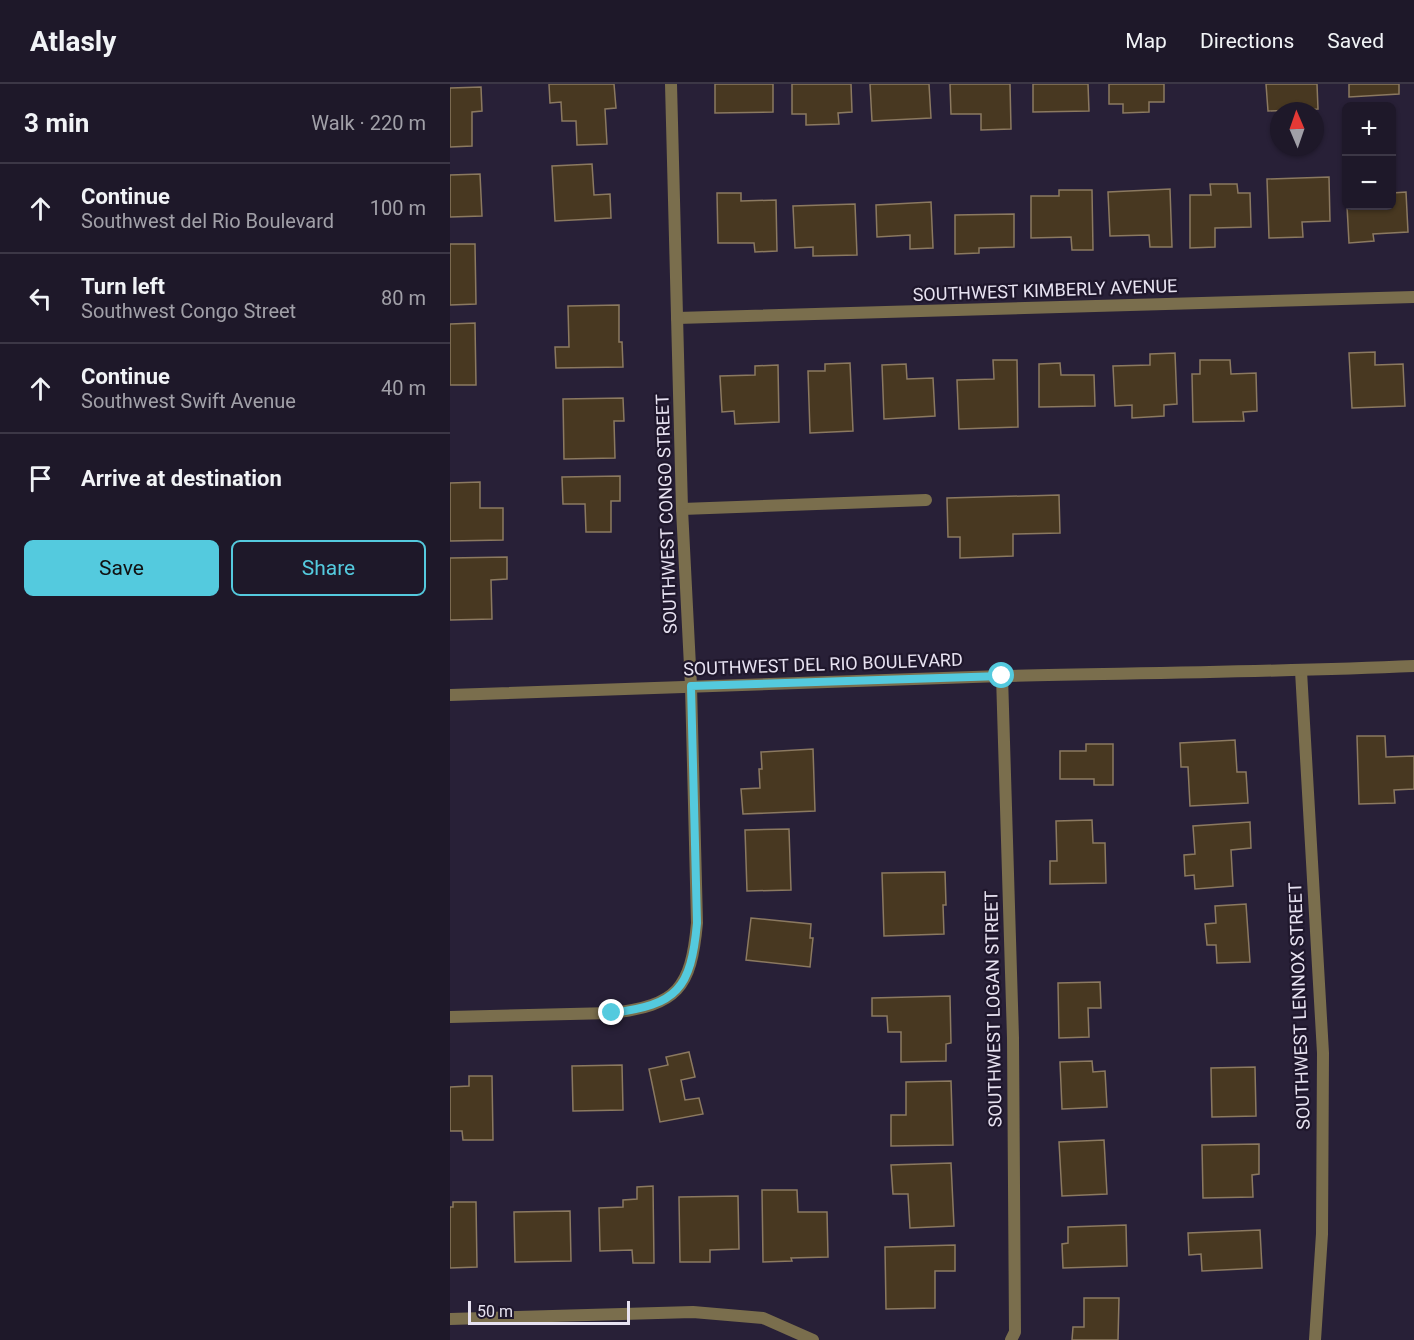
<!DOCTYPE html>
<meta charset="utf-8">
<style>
body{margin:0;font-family:Roboto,sans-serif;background:#262131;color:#f1f3f6}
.controls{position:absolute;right:18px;top:18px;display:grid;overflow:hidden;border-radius:9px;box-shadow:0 2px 4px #0004}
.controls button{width:54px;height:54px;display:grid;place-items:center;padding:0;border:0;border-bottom:2px solid #3c3746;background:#1e1829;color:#f1f3f6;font:30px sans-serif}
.compass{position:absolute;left:820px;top:18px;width:54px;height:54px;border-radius:50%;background:#1e1829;box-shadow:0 2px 4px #0004;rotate:358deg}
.scale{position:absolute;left:18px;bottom:15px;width:162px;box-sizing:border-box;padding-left:6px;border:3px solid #e7e2f1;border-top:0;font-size:16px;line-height:21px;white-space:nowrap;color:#e7e2f1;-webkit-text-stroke:4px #1f172c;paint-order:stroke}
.stop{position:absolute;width:18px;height:18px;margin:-14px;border:4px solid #54cade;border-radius:50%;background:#fff}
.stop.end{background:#54cade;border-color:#fff;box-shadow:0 2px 6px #0008}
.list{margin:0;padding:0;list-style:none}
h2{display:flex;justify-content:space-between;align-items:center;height:78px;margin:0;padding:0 24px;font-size:26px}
h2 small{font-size:20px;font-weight:400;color:#a1a0a8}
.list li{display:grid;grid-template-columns:39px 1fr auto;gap:18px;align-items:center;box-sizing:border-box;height:90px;padding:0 24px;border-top:2px solid #3c3746}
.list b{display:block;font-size:22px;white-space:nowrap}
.list p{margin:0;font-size:20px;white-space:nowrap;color:#a1a0a8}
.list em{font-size:20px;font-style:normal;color:#a1a0a8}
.actions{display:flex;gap:12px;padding:18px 24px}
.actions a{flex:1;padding:14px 0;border:2px solid #54cade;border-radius:9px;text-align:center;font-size:21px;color:#54cade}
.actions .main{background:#54cade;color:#111}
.icon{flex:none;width:33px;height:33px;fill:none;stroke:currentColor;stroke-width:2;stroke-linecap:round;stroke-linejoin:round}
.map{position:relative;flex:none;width:964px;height:1256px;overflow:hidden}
header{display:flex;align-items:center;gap:36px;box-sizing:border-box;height:84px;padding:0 30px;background:#1e1829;border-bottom:2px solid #3c3746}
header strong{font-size:28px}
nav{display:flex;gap:33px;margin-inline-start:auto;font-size:21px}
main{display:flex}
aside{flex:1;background:#1e1829}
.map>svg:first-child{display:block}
.building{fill:#483821;stroke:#8b7960;stroke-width:1.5}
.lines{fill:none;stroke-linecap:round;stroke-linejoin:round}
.service{stroke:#7a6e4d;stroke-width:12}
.minor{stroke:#7a6e4d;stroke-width:12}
.tertiary{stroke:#7a6e4d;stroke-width:12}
.route{stroke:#54cade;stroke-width:8}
.labels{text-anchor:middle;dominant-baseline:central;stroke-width:4.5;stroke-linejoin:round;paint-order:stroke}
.street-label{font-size:18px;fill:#e7e2f1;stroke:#1f172c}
</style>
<header>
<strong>Atlasly</strong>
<nav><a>Map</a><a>Directions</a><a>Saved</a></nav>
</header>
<main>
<aside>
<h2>3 min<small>Walk · 220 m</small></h2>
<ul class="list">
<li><svg class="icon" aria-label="ahead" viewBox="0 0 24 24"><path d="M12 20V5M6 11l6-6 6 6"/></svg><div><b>Continue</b><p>Southwest del Rio Boulevard</p></div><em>100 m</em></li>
<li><svg class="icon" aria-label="left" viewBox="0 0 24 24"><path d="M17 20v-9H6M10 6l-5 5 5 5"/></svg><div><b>Turn left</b><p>Southwest Congo Street</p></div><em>80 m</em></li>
<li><svg class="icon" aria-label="ahead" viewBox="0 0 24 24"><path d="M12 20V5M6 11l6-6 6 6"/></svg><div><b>Continue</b><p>Southwest Swift Avenue</p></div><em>40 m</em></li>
<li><svg class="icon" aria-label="arrive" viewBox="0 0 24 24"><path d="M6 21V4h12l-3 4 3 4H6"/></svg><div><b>Arrive at destination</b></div></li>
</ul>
<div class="actions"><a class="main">Save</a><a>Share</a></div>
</aside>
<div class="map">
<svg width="964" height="1256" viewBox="0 0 964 1256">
<rect width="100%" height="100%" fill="#282037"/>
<g class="building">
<polygon points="99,0 164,0 166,24 155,25 157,60 127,61 126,37 112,37 111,18 100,19"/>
<polygon points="265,0 323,0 323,28 265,29"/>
<polygon points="342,0 401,0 402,28 388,29 389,40 356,41 356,30 342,30"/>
<polygon points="420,0 479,0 481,34 422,37"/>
<polygon points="500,0 560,0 561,45 531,46 531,30 501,30"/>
<polygon points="583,0 638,0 639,27 583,28"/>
<polygon points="659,0 714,0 714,18 699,18 699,28 673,29 673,20 659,20"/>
<polygon points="816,0 867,0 868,25 818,27"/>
<polygon points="899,0 949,0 949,10 899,13"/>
<polygon points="31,3 32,27 22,28 22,62 0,63 0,4"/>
<polygon points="142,80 144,111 160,110 161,134 105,137 102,82"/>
<polygon points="30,90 32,132 0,133 0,91"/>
<polygon points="879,93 880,137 852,138 853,153 819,154 817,95"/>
<polygon points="760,100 787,100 788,109 800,109 801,143 765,144 765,163 740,164 740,111 761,111"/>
<polygon points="720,105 722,163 700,163 699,151 660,152 658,108"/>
<polygon points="609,106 642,106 643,166 622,166 621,153 581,154 581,112 609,112"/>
<polygon points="956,108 958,148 923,150 924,157 899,159 897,122 942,122 942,109"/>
<polygon points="267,109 291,109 291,117 326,116 327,167 305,168 304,159 268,159"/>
<polygon points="481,118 483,164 460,165 460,151 427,153 426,121"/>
<polygon points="405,120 407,171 363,172 363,163 345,164 343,122"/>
<polygon points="564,130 564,163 529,164 529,169 505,170 505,131"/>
<polygon points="0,160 25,160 26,220 0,221"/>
<polygon points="169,221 169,258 172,258 173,283 106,284 105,263 119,263 118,222"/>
<polygon points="25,239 26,301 0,301 0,240"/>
<polygon points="925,268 925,281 953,280 955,322 902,324 899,269"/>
<polygon points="725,269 727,320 714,321 714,332 682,334 682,321 665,322 663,282 700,281 700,270"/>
<polygon points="543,276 567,276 568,343 509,345 507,296 544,295"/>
<polygon points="750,276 780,276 781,290 806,289 807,327 793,328 794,337 743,338 742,290 750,290"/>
<polygon points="400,279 403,347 360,349 358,287 375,287 375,280"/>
<polygon points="610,279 611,291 644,291 645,322 589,323 589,280"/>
<polygon points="456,280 457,295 483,294 485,332 434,335 432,281"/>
<polygon points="328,281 329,338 285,340 284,327 272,328 270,292 305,291 305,282"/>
<polygon points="173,314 174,337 164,337 165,374 114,375 113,315"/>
<polygon points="170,392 170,417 161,417 161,448 136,448 135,420 113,420 112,393"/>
<polygon points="30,398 30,424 53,424 53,456 0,457 0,399"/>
<polygon points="609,411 610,449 563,450 563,472 510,474 510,453 498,453 497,414"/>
<polygon points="57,473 57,495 41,496 42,535 0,536 0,474"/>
<polygon points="907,652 935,652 936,673 964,672 964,705 944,706 945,719 909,720"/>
<polygon points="785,656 787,688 796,688 798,719 740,722 738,683 731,683 730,659"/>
<polygon points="636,660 663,660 663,701 644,701 644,695 610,695 610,667 636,667"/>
<polygon points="363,665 365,727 293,730 291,705 310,704 309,685 312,685 311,668"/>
<polygon points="642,736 643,759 655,759 656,799 600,800 600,777 607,777 606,737"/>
<polygon points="800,738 801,764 781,766 783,802 745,805 744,791 735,792 734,771 745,770 743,742"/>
<polygon points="339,745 341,806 297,807 295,746"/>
<polygon points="495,788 496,821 493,821 494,850 434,852 432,789"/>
<polygon points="796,820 800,878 767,879 766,861 757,861 755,840 766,839 765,822"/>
<polygon points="301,834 361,840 360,854 363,854 360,883 296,876"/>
<polygon points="650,898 651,924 638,924 639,953 609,954 608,899"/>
<polygon points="500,912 501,959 496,960 496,977 451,978 451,948 438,948 437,932 422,932 422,914"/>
<polygon points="239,968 245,993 231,996 235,1016 249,1014 253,1030 210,1038 199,985 218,981 216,973"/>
<polygon points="642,977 643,988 655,987 657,1023 612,1025 610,978"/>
<polygon points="172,981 173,1026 123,1027 122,982"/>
<polygon points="805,983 806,1032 762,1033 761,984"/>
<polygon points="19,992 42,992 43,1056 13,1056 12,1047 0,1047 0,1003 19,1002"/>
<polygon points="501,997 503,1061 441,1062 441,1031 456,1031 456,998"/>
<polygon points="654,1056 657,1110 612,1112 609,1058"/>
<polygon points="809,1060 809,1090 802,1091 803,1113 753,1114 752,1061"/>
<polygon points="501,1079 504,1142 460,1144 458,1110 443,1110 441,1081"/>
<polygon points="203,1102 204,1179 183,1179 182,1166 150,1167 149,1124 173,1123 173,1116 187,1115 187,1103"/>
<polygon points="312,1106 347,1106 348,1128 377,1128 378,1173 341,1174 342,1177 313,1178"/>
<polygon points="288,1112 289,1165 260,1166 260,1178 230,1178 229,1113"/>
<polygon points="3,1118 26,1118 27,1183 0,1184 0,1123 3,1123"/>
<polygon points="120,1127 121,1177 65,1178 64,1128"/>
<polygon points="676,1141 677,1182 613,1184 612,1160 618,1159 618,1143"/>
<polygon points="810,1146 812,1184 752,1187 751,1170 739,1171 738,1149"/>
<polygon points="505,1161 505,1187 485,1187 485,1224 436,1225 435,1163"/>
<polygon points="634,1214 669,1214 668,1256 622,1256 623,1243 634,1243"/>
</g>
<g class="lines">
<polyline class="service" points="232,425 476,416"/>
<g class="minor">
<polyline points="227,234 964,213"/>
<polyline points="851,587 873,969 872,1150 865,1256"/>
<polyline points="552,592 563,954 565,1248 561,1256"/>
<path d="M0 933 162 929C227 921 241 905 247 839L241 602 232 425 221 0"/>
<polyline points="0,1235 243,1228 313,1234 363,1256"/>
</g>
<path class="tertiary" d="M0 611C184 604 368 597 552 592 690 589 827 588 964 582"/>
</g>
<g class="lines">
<path class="route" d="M162 929C227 921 241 905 247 839L241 602 552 592"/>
</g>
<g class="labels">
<g class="street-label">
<text transform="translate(595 206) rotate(-2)">SOUTHWEST KIMBERLY AVENUE</text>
<text transform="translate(216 430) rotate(-92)">SOUTHWEST CONGO STREET</text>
<text transform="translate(373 580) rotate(-2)">SOUTHWEST DEL RIO BOULEVARD</text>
<text transform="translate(849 922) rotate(-92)">SOUTHWEST LENNOX STREET</text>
<text transform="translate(543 925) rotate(-91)">SOUTHWEST LOGAN STREET</text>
</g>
</g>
</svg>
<div class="controls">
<button>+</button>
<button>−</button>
</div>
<svg class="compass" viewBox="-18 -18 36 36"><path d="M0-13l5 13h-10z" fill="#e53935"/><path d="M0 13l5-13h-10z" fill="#a1a0a8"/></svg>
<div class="scale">50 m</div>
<div class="stop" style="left:552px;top:592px"></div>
<div class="stop end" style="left:162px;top:929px"></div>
</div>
</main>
